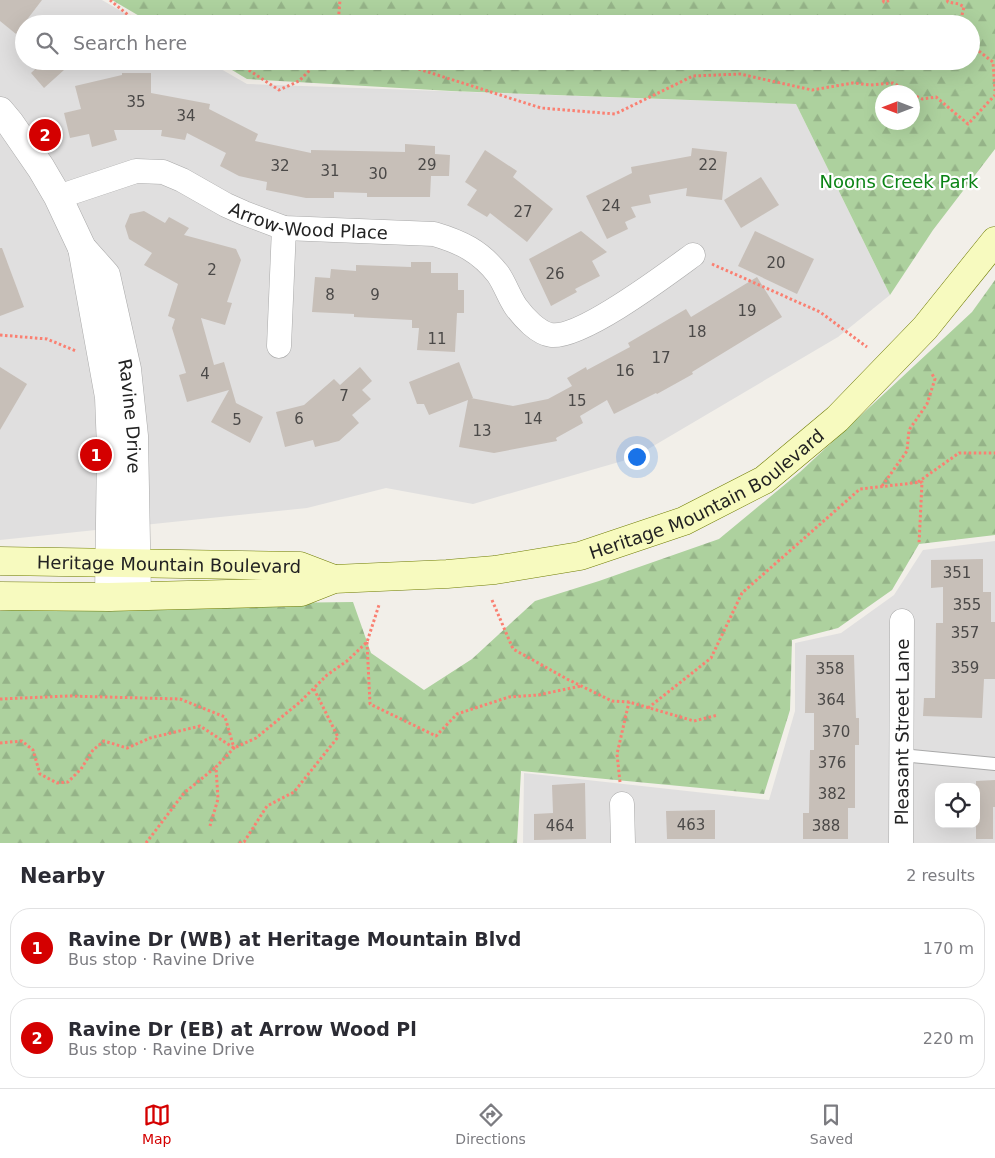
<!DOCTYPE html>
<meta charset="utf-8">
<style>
body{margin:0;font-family:"DejaVu Sans",sans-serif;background:#f7f7f7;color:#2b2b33}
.controls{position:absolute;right:15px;bottom:15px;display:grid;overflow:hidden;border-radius:10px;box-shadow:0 5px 20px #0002}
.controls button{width:45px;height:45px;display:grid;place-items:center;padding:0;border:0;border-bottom:1px solid #e1e1e2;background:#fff;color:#2b2b33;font:25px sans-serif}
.compass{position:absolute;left:875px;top:85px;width:45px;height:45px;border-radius:50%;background:#fff;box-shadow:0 5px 20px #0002;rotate:270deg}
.you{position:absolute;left:636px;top:456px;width:18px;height:18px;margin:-12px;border:4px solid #fff;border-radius:50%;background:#1a73e8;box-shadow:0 0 0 8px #1a73e833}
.badge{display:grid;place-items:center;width:32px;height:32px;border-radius:50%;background:#d40000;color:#fff;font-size:16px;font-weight:700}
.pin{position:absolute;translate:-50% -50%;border:2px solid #fff;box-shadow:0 1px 5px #0006}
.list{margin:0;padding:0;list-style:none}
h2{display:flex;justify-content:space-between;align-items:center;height:65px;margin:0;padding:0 20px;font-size:21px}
h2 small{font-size:16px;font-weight:400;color:#7c7c81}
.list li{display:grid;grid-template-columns:32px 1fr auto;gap:15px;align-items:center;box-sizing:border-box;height:80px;margin:0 10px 10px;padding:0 10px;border:1px solid #e1e1e2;border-radius:20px}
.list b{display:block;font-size:19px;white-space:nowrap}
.list p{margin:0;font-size:16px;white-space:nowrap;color:#7c7c81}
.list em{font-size:16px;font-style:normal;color:#7c7c81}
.icon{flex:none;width:28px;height:28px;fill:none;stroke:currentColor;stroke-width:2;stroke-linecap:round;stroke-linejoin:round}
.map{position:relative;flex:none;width:995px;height:843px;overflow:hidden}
.search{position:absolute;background:#fff;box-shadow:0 5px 20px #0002;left:15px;right:15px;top:15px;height:55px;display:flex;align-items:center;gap:12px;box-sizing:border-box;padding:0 18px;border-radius:28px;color:#7c7c81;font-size:19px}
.sheet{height:245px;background:#fff}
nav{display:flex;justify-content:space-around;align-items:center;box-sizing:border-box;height:70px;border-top:1px solid #e1e1e2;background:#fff;font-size:14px;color:#7c7c81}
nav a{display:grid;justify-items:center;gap:2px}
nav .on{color:#d40000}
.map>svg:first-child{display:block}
.residential{fill:#e0dfdf;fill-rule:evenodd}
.forest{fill:url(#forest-firs);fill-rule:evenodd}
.building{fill:#c7bfb8}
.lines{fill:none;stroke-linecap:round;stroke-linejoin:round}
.service-casing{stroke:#a9a9a9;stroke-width:14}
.minor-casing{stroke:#a9a9a9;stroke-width:25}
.tertiary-casing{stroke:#a9a9a9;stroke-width:29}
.secondary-casing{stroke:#707d05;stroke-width:29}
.path{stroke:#fa8072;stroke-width:3;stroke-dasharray:2.5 2.5;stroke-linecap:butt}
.service{stroke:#fff;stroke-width:12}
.minor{stroke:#fff;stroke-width:24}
.tertiary{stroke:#fff;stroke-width:28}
.secondary{stroke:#f7fabf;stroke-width:28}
.labels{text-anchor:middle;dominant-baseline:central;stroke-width:4.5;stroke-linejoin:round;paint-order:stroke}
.number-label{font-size:15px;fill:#4b4948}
.park-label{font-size:18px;fill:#0c8416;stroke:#fff}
.street-label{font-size:18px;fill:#222;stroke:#fff}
</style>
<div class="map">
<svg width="995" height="843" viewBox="0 0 995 843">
<defs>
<pattern id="forest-firs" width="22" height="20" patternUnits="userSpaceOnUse" patternTransform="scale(1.25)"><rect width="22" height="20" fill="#add19e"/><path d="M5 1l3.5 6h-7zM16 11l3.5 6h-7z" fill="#95b388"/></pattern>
</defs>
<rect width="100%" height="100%" fill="#f2efe9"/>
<g class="residential">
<polygon points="0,0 102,0 143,24 24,24 24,61 207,61 247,84 796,104 890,295 838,337 633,458 473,504 386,488 307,508 0,540"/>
<path d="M995 541V843H523L524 773 769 800 795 711V643L841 633 894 595 923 550ZM939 787H976V824H939Z"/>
</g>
<g class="forest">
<path d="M112 0H995V149L933 230 890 295 796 104 451 91 247 79 217 61H971V24H153ZM882 92H912V122H882Z"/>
<polygon points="995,280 995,535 919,544 892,590 838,628 792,640 790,710 764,794 521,771 517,843 0,843 0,611 59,606 353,602 371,653 424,690 472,659 535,601 599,581 719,539 800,472 972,312"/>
</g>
<g class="building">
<polygon points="0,0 42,0 16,34 0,21"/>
<polygon points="44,61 74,61 44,88 31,73"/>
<polygon points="122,73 151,73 151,93 210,104 209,109 258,134 255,141 311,153 311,150 405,152 405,144 435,146 435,154 450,155 449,176 431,176 430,197 367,197 367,193 334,192 334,198 306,198 266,190 267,182 239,176 220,166 226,153 187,133 185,140 161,136 162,130 114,130 117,140 92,147 89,134 70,138 64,113 81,109 75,86 122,75"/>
<polygon points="692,148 727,152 722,200 686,196 687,188 649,195 651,203 631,207 636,217 625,222 628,229 607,239 586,196 632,173 631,167 691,156"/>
<polygon points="485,150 517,171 513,177 553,209 527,242 490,213 487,217 467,205 477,190 465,182"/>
<polygon points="761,177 779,205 741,228 724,200"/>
<polygon points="144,211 165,223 169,217 189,228 184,235 236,249 241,260 227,302 232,303 225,325 201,318 214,365 224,362 236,403 263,417 250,443 211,422 229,390 187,402 179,375 186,373 172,328 175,319 168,316 178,284 144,265 152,253 129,239 125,226 130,214"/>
<polygon points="581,231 607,252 592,261 600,276 575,289 577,292 551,306 529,259"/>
<polygon points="755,231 814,259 797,294 738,266"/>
<polygon points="0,248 2,248 24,307 0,316"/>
<polygon points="411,262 431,262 431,273 458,273 458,290 464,290 464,313 457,313 455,352 417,350 419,328 412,328 412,320 354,317 354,314 312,312 315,277 330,278 331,269 356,271 356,265 411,267"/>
<polygon points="757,277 782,317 692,372 693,374 657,394 656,393 614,414 607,400 580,416 583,423 556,438 557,441 494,453 459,447 468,400 429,415 424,404 417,404 409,382 459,362 473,398 471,398 513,406 548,399 572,386 567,378 586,367 587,370 630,347 628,343 686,309 691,317"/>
<polygon points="0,367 27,384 0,430"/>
<polygon points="360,367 372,381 362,390 371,399 352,415 359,423 339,441 315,447 313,440 285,447 276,412 304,405 334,379 340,385"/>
<polygon points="983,559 983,592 991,592 991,622 995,622 995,679 984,679 982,718 923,716 924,698 935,698 936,623 943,623 943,587 931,588 931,560"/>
<polygon points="806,655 854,655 856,718 859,718 859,745 855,745 855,808 848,808 848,839 803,839 803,813 809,813 810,750 814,750 814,713 805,713"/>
<polygon points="995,780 995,807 993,807 993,839 976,839 976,781"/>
<polygon points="585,783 586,839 534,840 534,814 553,813 552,785"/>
<polygon points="715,810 715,839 667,839 666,811"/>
</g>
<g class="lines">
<defs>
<polyline id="service" points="901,755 995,764"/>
<g id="minor">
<path id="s1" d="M58 197 136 171 163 172 182 180 226 205 244 213 284 228 434 234C461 242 480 251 498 274 505 284 509 297 516 307 524 318 538 333 551 335 581 339 667 274 693 255"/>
<polyline points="279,346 284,228"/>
<polyline points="622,804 623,843"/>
<path id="s2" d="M901 843 902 621"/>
</g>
<g id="tertiary">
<path id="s3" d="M0 111 10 123 41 168 58 197 82 248 106 275 127 369 134 436 137 596"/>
<polyline points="82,248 109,397 111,448 109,597"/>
</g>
<g id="secondary">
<path id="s4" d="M0 561 300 566 334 579"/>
<path id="s5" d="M0 596 109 597 301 592 334 579 447 574 495 570 580 556 684 521 764 480 837 419 925 328 995 241"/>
</g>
</defs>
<use href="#service" class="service-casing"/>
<use href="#minor" class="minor-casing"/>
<use href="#tertiary" class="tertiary-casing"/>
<use href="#secondary" class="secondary-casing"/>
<g class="path">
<polyline points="110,0 139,24"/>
<polyline points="883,0 884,2 891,0"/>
<polyline points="947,0 948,2 959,4 964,7 961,19 963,24"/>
<polyline points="338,24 340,0"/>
<polyline points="971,45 993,62 995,91"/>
<polyline points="237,61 250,71 279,90 299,81 315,65 403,64 541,108 615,114 693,76 740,74 812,90 853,83 871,85 893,83 911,92"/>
<polyline points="912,94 922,99 936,97 968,124 995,95"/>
<polyline points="712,264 820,312 867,347"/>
<polyline points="0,335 47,339 76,351"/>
<polyline points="918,482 959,453 995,453"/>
<polyline points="882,486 907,451 909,430 927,404 935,379 932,374"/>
<polyline points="492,600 513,649 567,679 612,701 629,702 694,721 718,715"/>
<polyline points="367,642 370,704 436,736 457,714 509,697 538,695 581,686"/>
<polyline points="0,699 68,696 180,699 225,717 234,748 216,767 218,799 210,826"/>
<polyline points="648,708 711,658 742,593 860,489 922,482 919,544"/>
<polyline points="0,743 22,741 33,750 40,774 57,783 68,782 81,769 93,750 104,741 127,748 150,738 200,726 234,748 256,738 300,702 327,675 347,661 367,642 379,605"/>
<polyline points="620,782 617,754 629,702"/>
<polyline points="146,843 184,793 216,767"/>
<polyline points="239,843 244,842 267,806 294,792 338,737 314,689"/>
</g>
<use href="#service" class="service"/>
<use href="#minor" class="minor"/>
<use href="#tertiary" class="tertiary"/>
<use href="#secondary" class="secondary"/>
</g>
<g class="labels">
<g class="number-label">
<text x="136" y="102">35</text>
<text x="186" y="116">34</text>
<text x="427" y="165">29</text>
<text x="708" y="165">22</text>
<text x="280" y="166">32</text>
<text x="330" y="171">31</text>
<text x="378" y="174">30</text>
<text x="611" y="206">24</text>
<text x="523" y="212">27</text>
<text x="776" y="263">20</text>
<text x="212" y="270">2</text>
<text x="555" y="274">26</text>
<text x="330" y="295">8</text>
<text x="375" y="295">9</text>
<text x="747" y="311">19</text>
<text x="697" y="332">18</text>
<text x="437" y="339">11</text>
<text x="661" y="358">17</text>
<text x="625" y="371">16</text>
<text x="205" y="374">4</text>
<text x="344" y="396">7</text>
<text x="577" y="401">15</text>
<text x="299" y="419">6</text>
<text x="533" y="419">14</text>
<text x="237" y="420">5</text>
<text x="482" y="431">13</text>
<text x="957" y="573">351</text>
<text x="967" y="605">355</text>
<text x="965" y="633">357</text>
<text x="965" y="668">359</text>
<text x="830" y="669">358</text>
<text x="831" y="700">364</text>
<text x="836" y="732">370</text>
<text x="832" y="763">376</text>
<text x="832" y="794">382</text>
<text x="691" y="825">463</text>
<text x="560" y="826">464</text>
<text x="826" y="826">388</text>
</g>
<g class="park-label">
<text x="899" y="181">Noons Creek Park</text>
</g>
<g class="street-label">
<text stroke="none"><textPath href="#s1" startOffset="266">Arrow-Wood Place</textPath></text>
<text stroke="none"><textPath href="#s3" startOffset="340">Ravine Drive</textPath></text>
<text stroke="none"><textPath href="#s5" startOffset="726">Heritage Mountain Boulevard</textPath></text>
<text stroke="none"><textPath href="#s4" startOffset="169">Heritage Mountain Boulevard</textPath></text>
<text stroke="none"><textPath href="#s2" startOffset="111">Pleasant Street Lane</textPath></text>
</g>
</g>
</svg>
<div class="controls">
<button><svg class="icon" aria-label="locate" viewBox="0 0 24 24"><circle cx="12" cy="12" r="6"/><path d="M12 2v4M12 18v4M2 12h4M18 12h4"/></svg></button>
</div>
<svg class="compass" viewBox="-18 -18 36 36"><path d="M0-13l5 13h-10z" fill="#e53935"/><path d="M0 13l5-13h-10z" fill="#7c7c81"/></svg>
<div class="you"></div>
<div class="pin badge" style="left:96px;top:455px">1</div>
<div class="pin badge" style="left:45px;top:135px">2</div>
<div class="search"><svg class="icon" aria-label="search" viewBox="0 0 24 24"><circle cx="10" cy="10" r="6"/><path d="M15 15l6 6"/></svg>Search here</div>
</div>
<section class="sheet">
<h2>Nearby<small>2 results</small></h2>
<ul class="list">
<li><span class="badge">1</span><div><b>Ravine Dr (WB) at Heritage Mountain Blvd</b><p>Bus stop · Ravine Drive</p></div><em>170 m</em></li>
<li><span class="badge">2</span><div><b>Ravine Dr (EB) at Arrow Wood Pl</b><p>Bus stop · Ravine Drive</p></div><em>220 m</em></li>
</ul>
</section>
<nav>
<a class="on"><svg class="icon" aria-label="map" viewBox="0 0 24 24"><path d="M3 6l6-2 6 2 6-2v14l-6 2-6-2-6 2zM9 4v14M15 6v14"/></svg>Map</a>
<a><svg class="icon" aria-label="directions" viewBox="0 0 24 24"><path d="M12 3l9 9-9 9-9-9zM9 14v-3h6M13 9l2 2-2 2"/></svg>Directions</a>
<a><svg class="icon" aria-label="saved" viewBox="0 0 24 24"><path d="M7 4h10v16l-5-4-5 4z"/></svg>Saved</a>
</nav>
